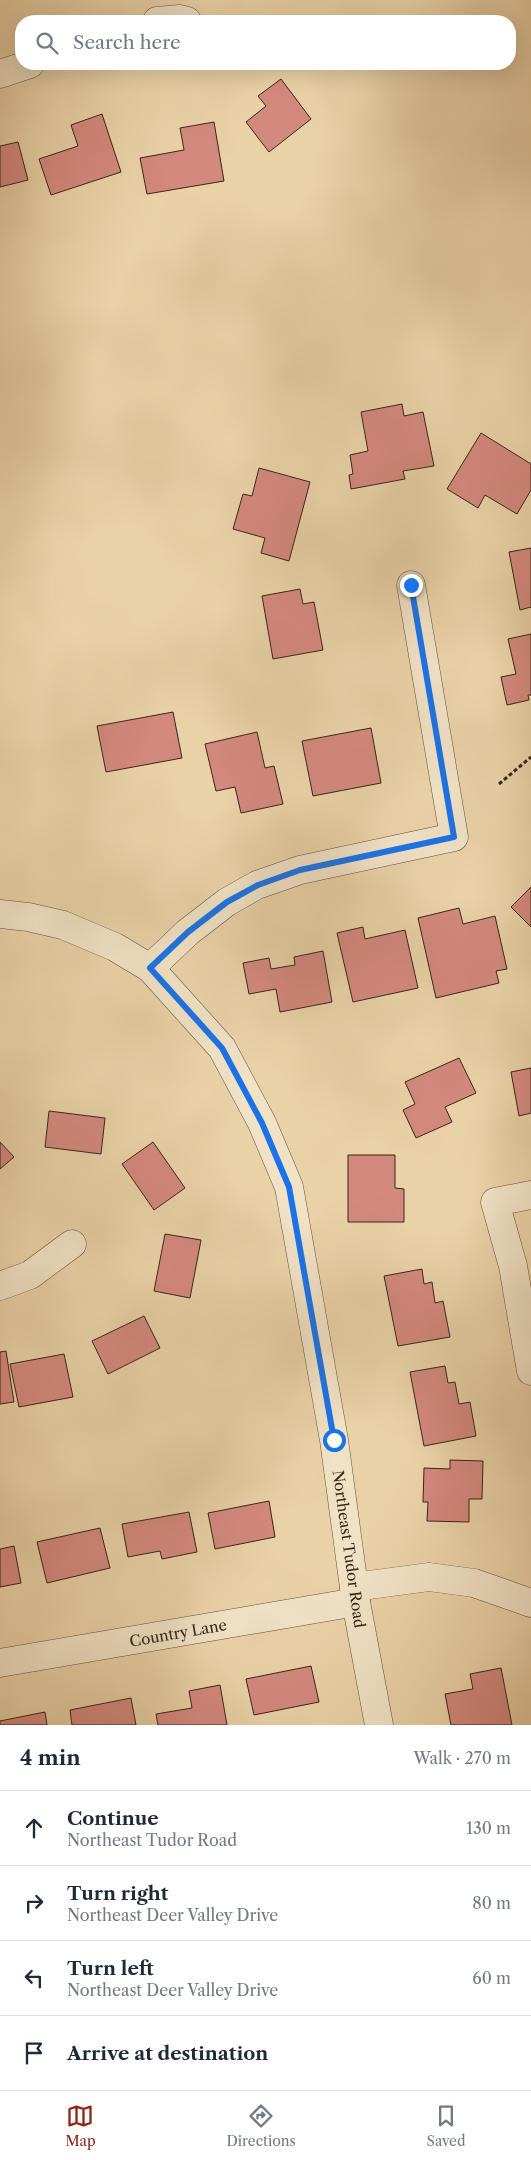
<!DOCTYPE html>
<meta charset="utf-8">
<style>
body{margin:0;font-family:"Libre Caslon Text",serif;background:#f6f6f7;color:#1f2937}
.stop{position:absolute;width:15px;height:15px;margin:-11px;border:4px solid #1a73e8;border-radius:50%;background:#fff}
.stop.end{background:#1a73e8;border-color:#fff;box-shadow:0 1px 5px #0008}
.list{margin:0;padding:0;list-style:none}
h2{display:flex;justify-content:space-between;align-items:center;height:65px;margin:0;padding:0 20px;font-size:21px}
h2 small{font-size:16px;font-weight:400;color:#747a83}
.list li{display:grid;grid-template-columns:32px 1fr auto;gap:15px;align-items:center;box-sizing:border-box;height:75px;padding:0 20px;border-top:1px solid #e0e1e3}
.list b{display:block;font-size:19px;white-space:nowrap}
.list p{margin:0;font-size:16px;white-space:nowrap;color:#747a83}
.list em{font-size:16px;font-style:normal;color:#747a83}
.icon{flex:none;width:28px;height:28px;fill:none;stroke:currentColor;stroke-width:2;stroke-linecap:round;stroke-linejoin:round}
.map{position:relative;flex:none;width:531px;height:1725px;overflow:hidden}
.search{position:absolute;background:#fff;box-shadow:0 5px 20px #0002;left:15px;right:15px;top:15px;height:55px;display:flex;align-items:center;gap:12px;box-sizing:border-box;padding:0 18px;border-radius:20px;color:#747a83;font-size:19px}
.sheet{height:365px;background:#fff}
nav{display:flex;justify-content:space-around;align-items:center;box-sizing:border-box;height:70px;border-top:1px solid #e0e1e3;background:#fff;font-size:14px;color:#747a83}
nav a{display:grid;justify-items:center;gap:2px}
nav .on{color:#8f2418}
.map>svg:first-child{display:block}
.building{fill:#d4897f;stroke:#372617}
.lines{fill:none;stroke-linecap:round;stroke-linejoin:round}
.minor-casing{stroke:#64513b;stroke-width:29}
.path{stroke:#372617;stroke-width:3;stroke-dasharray:4 2.5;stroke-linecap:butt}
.minor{stroke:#f1e2c6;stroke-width:28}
.route{stroke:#1a73e8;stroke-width:6}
.labels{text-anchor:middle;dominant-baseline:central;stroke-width:4;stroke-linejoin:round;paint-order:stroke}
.street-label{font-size:15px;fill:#372617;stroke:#f1e2c6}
</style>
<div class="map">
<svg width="531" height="1725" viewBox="0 0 531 1725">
<rect width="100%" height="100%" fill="#ead2a8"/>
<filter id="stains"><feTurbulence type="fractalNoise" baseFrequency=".004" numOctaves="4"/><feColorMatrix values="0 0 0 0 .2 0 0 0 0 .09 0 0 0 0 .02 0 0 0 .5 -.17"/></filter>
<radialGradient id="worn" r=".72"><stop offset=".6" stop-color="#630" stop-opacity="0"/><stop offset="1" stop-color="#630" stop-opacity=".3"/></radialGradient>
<g class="building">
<polygon points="281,79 311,119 269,152 246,122 266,106 258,96"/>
<polygon points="102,114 121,172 51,195 39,159 78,146 71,125"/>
<polygon points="214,122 224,181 147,194 140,158 184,150 180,128"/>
<polygon points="18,142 28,180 0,187 0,146"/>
<polygon points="402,404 404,416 423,412 434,466 403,471 405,479 351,489 349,475 353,474 350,455 368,451 361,412"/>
<polygon points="481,433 531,464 531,490 517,514 485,495 478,508 447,489"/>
<polygon points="259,468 310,482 289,561 261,553 265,538 233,529 243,494 252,496"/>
<polygon points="531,548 531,607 520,610 509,552"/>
<polygon points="300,589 303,604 314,602 323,650 273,659 262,596"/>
<polygon points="531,634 531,695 528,695 529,700 507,705 501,677 516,674 508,639"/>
<polygon points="173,712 182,758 106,772 97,726"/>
<polygon points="371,728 381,783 313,796 302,741"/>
<polygon points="257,732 265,768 274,766 283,804 241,813 235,787 216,791 205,744"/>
<polygon points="531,887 531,927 511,907"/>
<polygon points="459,908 463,924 495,916 507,969 496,971 499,983 436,998 418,918"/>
<polygon points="363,927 365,939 405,930 418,988 353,1002 337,933"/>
<polygon points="323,951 332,1002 280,1012 276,989 249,994 243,963 269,958 271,969 295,965 294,957"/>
<polygon points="459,1058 476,1093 445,1107 452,1122 416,1138 403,1110 415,1104 405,1082"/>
<polygon points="531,1068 531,1113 519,1116 511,1072"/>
<polygon points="49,1111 105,1118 101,1154 45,1147"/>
<polygon points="0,1142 14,1157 0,1169"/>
<polygon points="153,1142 185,1188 154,1210 122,1164"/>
<polygon points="348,1155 395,1155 395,1188 404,1189 404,1222 348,1222"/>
<polygon points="165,1234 201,1240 190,1298 154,1291"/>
<polygon points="422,1269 424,1284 432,1282 435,1303 443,1301 450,1337 398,1346 384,1276"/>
<polygon points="144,1316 160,1348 108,1374 92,1341"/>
<polygon points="6,1351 14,1402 0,1404 0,1352"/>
<polygon points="64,1354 73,1397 19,1407 10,1364"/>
<polygon points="445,1366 448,1383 455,1382 459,1404 470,1402 476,1436 424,1446 410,1372"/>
<polygon points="450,1460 483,1461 482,1499 469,1499 469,1522 427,1521 428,1502 423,1502 424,1468 450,1469"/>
<polygon points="269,1501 275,1537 215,1549 208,1513"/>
<polygon points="189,1512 197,1552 162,1559 160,1551 128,1557 122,1524"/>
<polygon points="100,1528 110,1568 47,1583 37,1542"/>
<polygon points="14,1546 21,1583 0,1587 0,1549"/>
<polygon points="311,1666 319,1702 254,1715 246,1679"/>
<polygon points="501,1668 512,1725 451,1725 445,1694 473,1689 470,1674"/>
<polygon points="220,1685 227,1725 158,1725 156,1714 192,1708 189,1691"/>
<polygon points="131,1698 136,1725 72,1725 70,1710"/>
<polygon points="45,1712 47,1725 0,1725 0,1721"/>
</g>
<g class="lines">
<defs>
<g id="minor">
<polyline points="157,21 180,19 187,21"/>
<polyline points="0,74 30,64"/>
<polyline points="0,914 28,917 63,925 115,947 150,968 222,1048 262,1123 289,1187 334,1440 356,1602 379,1725"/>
<polyline points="150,968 188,932 227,902 257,885 300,870 454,837 411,585"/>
<polyline points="531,1195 495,1202 513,1266 531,1371"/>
<polyline points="0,1286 30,1275 72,1244"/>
<polyline points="354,1587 429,1577 474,1583 531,1603"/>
<polyline points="0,1663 356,1602"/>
</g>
</defs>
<use href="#minor" class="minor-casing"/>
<polyline class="path" points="499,784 531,757"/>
<use href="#minor" class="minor"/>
</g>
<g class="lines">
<polyline class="route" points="334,1440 289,1187 262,1123 222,1048 150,968 188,932 227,902 258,885 300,870 454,837 411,585"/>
</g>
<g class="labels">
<g class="street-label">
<text transform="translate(349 1549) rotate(82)">Northeast Tudor Road</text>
<text transform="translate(178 1633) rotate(-10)">Country Lane</text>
</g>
</g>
<rect width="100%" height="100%" filter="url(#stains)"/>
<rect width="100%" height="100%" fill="url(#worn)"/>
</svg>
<div class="stop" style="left:334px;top:1440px"></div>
<div class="stop end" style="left:411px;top:585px"></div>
<div class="search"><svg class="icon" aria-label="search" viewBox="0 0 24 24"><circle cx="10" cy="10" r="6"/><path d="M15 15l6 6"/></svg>Search here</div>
</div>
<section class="sheet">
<h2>4 min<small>Walk · 270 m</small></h2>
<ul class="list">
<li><svg class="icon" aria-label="ahead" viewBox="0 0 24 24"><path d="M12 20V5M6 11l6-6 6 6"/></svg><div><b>Continue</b><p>Northeast Tudor Road</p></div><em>130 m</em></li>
<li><svg class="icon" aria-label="right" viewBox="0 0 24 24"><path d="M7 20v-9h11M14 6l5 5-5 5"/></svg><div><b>Turn right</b><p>Northeast Deer Valley Drive</p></div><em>80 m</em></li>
<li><svg class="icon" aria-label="left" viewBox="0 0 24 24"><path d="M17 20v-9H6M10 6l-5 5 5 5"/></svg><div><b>Turn left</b><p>Northeast Deer Valley Drive</p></div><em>60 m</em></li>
<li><svg class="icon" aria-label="arrive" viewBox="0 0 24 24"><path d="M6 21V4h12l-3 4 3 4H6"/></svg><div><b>Arrive at destination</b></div></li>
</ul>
</section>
<nav>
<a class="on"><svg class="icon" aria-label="map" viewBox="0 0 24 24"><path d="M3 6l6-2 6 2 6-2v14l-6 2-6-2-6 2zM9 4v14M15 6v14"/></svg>Map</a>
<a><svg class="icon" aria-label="directions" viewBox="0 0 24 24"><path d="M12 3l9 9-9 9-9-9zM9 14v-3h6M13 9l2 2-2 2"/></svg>Directions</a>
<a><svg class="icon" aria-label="saved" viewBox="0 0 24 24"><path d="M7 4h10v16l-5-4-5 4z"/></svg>Saved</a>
</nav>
